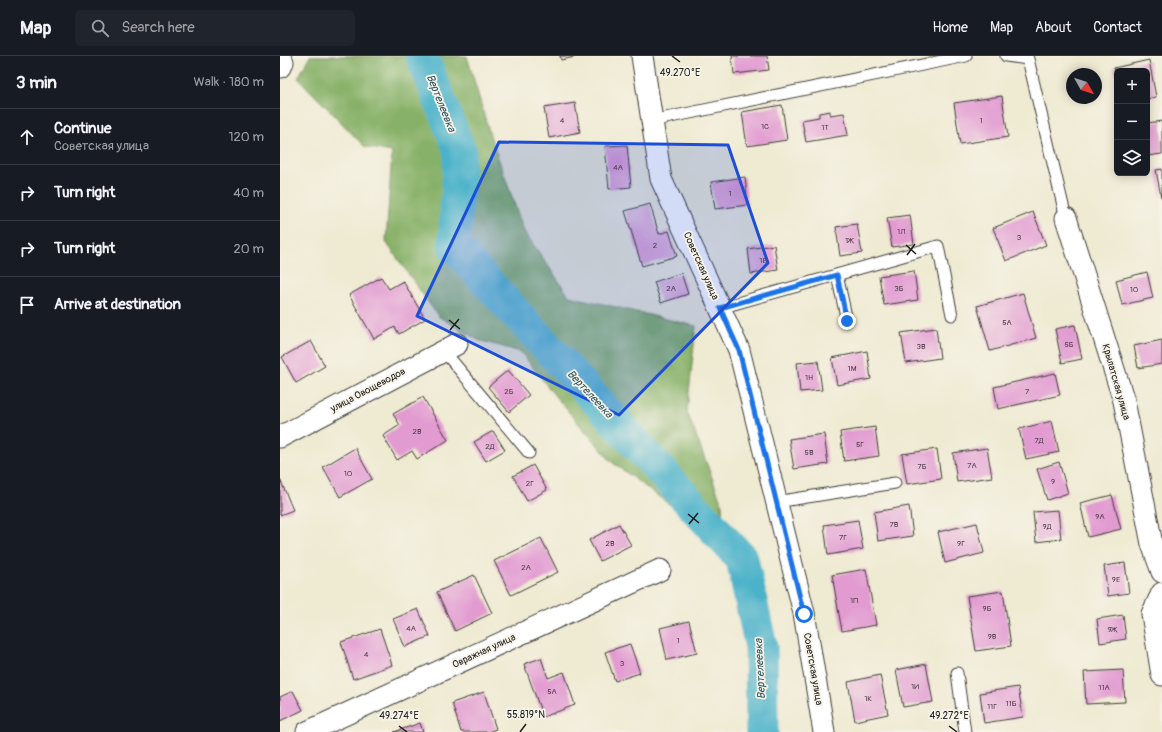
<!DOCTYPE html>
<meta charset="utf-8">
<style>
body{margin:0;font-family:Pangolin,sans-serif;background:#20242c;color:#f1f3f6}
.controls{position:absolute;right:12px;top:12px;display:grid;overflow:hidden;border-radius:6px;box-shadow:0 2px 10px #0003}
.controls button{width:36px;height:36px;display:grid;place-items:center;padding:0;border:0;border-bottom:1px solid #363941;background:#171b24;color:#f1f3f6;font:20px sans-serif}
.compass{position:absolute;left:786px;top:12px;width:36px;height:36px;border-radius:50%;background:#171b24;box-shadow:0 2px 10px #0003;rotate:129deg}
.stop{position:absolute;width:12px;height:12px;margin:-9px;border:3px solid #1a73e8;border-radius:50%;background:#fff}
.stop.end{background:#1a73e8;border-color:#fff;box-shadow:0 1px 4px #0008}
.list{margin:0;padding:0;list-style:none}
h2{display:flex;justify-content:space-between;align-items:center;height:52px;margin:0;padding:0 16px;font-size:17px}
h2 small{font-size:13px;font-weight:400;color:#9ea1a6}
.list li{display:grid;grid-template-columns:26px 1fr auto;gap:12px;align-items:center;box-sizing:border-box;height:56px;padding:0 16px;border-top:1px solid #363941}
.list b{display:block;font-size:15px;white-space:nowrap}
.list p{margin:0;font-size:13px;white-space:nowrap;color:#9ea1a6}
.list em{font-size:13px;font-style:normal;color:#9ea1a6}
.icon{flex:none;width:22px;height:22px;fill:none;stroke:currentColor;stroke-width:2;stroke-linecap:round;stroke-linejoin:round}
.map{position:relative;flex:none;width:882px;height:676px;overflow:hidden}
header{display:flex;align-items:center;gap:24px;box-sizing:border-box;height:56px;padding:0 20px;background:#171b24;border-bottom:1px solid #363941}
header strong{font-size:19px}
nav{display:flex;gap:22px;margin-inline-start:auto;font-size:14px}
.search{width:280px;height:36px;background:#20242c;display:flex;align-items:center;gap:10px;box-sizing:border-box;padding:0 14px;border-radius:6px;color:#9ea1a6;font-size:15px}
main{display:flex}
aside{flex:1;background:#171b24}
.map>svg:first-child{display:block}
.forest{fill:#87b168;stroke:#526642}
.lines{fill:none;stroke-linecap:round;stroke-linejoin:round}
.river{stroke:#4bb2ca;stroke-width:33}
.building{fill:#e29bd1}
.lane-casing{stroke:#3c3b37;stroke-width:13}
.street-casing{stroke:#3c3b37;stroke-width:23}
.lane{stroke:#fff;stroke-width:11}
.street{stroke:#fff;stroke-width:21}
.route{stroke:#1a73e8;stroke-width:5}
.marked{fill:#1d4ed8;fill-opacity:0.2;stroke:#1d4ed8;stroke-width:3;stroke-linejoin:round}
.ticks{fill:none;stroke:#1c1c1c;stroke-width:1.5}
.labels{text-anchor:middle;dominant-baseline:central;stroke-width:3.5;stroke-linejoin:round;paint-order:stroke}
.number-label{font-size:8px;fill:#4e3c49}
.street-label{font-size:10px;fill:#1c1c1c;stroke:#f7f3e8}
.water-label{font-size:11px;font-style:italic;fill:#2f5862;stroke:#f7f3e8}
.ticks-label{font-size:10px;text-anchor:middle;fill:#1c1c1c;stroke:#f7f3e8;stroke-width:3.5;stroke-linejoin:round;paint-order:stroke}
</style>
<header>
<strong>Map</strong>
<div class="search"><svg class="icon" aria-label="search" viewBox="0 0 24 24"><circle cx="10" cy="10" r="6"/><path d="M15 15l6 6"/></svg>Search here</div>
<nav><a>Home</a><a>Map</a><a>About</a><a>Contact</a></nav>
</header>
<main>
<aside>
<h2>3 min<small>Walk · 180 m</small></h2>
<ul class="list">
<li><svg class="icon" aria-label="ahead" viewBox="0 0 24 24"><path d="M12 20V5M6 11l6-6 6 6"/></svg><div><b>Continue</b><p>Советская улица</p></div><em>120 m</em></li>
<li><svg class="icon" aria-label="right" viewBox="0 0 24 24"><path d="M7 20v-9h11M14 6l5 5-5 5"/></svg><div><b>Turn right</b></div><em>40 m</em></li>
<li><svg class="icon" aria-label="right" viewBox="0 0 24 24"><path d="M7 20v-9h11M14 6l5 5-5 5"/></svg><div><b>Turn right</b></div><em>20 m</em></li>
<li><svg class="icon" aria-label="arrive" viewBox="0 0 24 24"><path d="M6 21V4h12l-3 4 3 4H6"/></svg><div><b>Arrive at destination</b></div></li>
</ul>
</aside>
<div class="map">
<svg width="882" height="676" viewBox="0 0 882 676">
<rect width="100%" height="100%" fill="#f7f3e8"/>
<filter id="ink" filterUnits="userSpaceOnUse"><feTurbulence type="fractalNoise" baseFrequency=".025" numOctaves="2"/><feDisplacementMap in="SourceGraphic" scale="8" xChannelSelector="R" yChannelSelector="G"/><feConvolveMatrix kernelMatrix="1 2 1 2 8 2 1 2 1" color-interpolation-filters="sRGB"/></filter>
<filter id="wash" filterUnits="userSpaceOnUse"><feTurbulence type="fractalNoise" baseFrequency=".012" numOctaves="4" result="noise"/><feDisplacementMap in="SourceGraphic" scale="16" xChannelSelector="R" yChannelSelector="G"/><feGaussianBlur stdDeviation="0.9" result="paint"/><feColorMatrix in="noise" values="0 0 0 0 0 0 0 0 0 0 0 0 0 0 0 0 0 1.4 0 .05"/><feComposite in="paint" operator="in"/></filter>
<g filter="url(#wash)">
<rect width="100%" height="100%" fill="#efead2"/>
<polygon class="forest" points="30,0 187,0 210,79 244,175 289,240 416,270 407,356 442,448 443,468 417,469 332,406 275,340 241,296 198,284 158,260 106,186 112,96 85,91 18,22"/>
<g class="lines">
<polyline class="river" points="142,0 180,95 174,190 462,503 481,591 482,676"/>
</g>
<g id="blocks">
<g class="building">
<polygon points="280,0 295,0 295,1 281,4"/>
<polygon points="452,0 487,0 489,14 454,18"/>
<polygon points="869,4 876,41 867,43 867,15 837,15 836,21 834,12"/>
<polygon points="722,40 728,81 680,88 674,47"/>
<polygon points="295,47 300,76 269,82 264,52"/>
<polygon points="502,49 507,84 467,90 462,56"/>
<polygon points="550,55 550,59 564,57 568,79 526,86 522,64 539,61 539,57"/>
<polygon points="882,65 882,98 867,100 867,67"/>
<polygon points="347,89 351,131 329,133 325,90"/>
<polygon points="882,113 882,141 881,141 876,114"/>
<polygon points="465,121 468,149 435,153 431,126"/>
<polygon points="370,148 379,178 389,175 397,200 362,210 345,155"/>
<polygon points="753,156 766,189 726,205 713,172"/>
<polygon points="630,159 634,188 612,191 607,162"/>
<polygon points="577,168 582,197 560,200 556,171"/>
<polygon points="494,189 498,214 471,218 468,193"/>
<polygon points="634,215 638,244 604,249 599,220"/>
<polygon points="867,216 873,242 842,249 836,224"/>
<polygon points="401,217 408,238 381,247 374,226"/>
<polygon points="101,221 109,233 123,225 145,263 119,278 115,271 94,283 69,239"/>
<polygon points="743,237 756,282 710,295 697,250"/>
<polygon points="795,269 802,303 782,307 775,273"/>
<polygon points="656,272 660,302 626,307 621,277"/>
<polygon points="882,284 882,308 858,312 854,290"/>
<polygon points="31,285 45,310 16,327 2,301"/>
<polygon points="587,295 591,323 557,329 552,302"/>
<polygon points="538,305 542,334 520,336 517,307"/>
<polygon points="228,314 249,339 229,356 208,331"/>
<polygon points="775,317 780,339 718,353 714,331"/>
<polygon points="143,341 168,384 137,403 132,395 117,404 103,380 120,369 113,358"/>
<polygon points="772,365 779,396 746,403 739,373"/>
<polygon points="595,371 599,400 564,405 560,376"/>
<polygon points="213,375 225,394 206,405 194,386"/>
<polygon points="544,378 548,408 514,413 509,383"/>
<polygon points="75,392 92,423 60,441 43,411"/>
<polygon points="707,392 712,421 677,426 673,397"/>
<polygon points="657,393 661,423 627,428 622,398"/>
<polygon points="779,406 788,437 767,444 757,413"/>
<polygon points="253,409 267,434 247,445 233,420"/>
<polygon points="0,423 13,454 0,459"/>
<polygon points="832,439 841,473 808,481 800,447"/>
<polygon points="629,450 633,480 598,485 594,456"/>
<polygon points="778,454 781,483 756,486 753,456"/>
<polygon points="578,464 583,493 548,499 544,469"/>
<polygon points="697,467 704,497 665,507 658,476"/>
<polygon points="339,468 351,489 320,505 309,484"/>
<polygon points="261,482 278,516 231,539 214,505"/>
<polygon points="845,507 849,537 828,540 824,510"/>
<polygon points="586,513 596,569 562,575 552,519"/>
<polygon points="194,519 212,557 175,575 157,536"/>
<polygon points="723,535 731,590 696,595 687,540"/>
<polygon points="138,553 150,580 125,591 113,563"/>
<polygon points="843,559 846,583 820,587 817,563"/>
<polygon points="409,565 417,597 387,604 380,572"/>
<polygon points="100,573 112,609 73,623 61,586"/>
<polygon points="350,588 360,617 335,625 325,596"/>
<polygon points="261,602 268,622 284,616 295,649 263,661 244,608"/>
<polygon points="646,608 653,646 623,651 616,614"/>
<polygon points="843,614 845,646 806,648 804,616"/>
<polygon points="600,619 608,658 575,665 568,626"/>
<polygon points="738,631 743,661 704,667 700,637"/>
<polygon points="13,635 23,654 0,665 0,641"/>
<polygon points="204,636 216,673 207,676 181,676 172,647"/>
<polygon points="140,667 143,676 114,676"/>
</g>
</g>
</g>
<g filter="url(#ink)">
<use href="#blocks" fill-opacity="0" stroke="#3c3b37" stroke-width="1"/>
<g class="lines">
<defs>
<g id="lane">
<polyline points="726,0 748,3 786,162"/>
<polyline points="371,65 686,0"/>
<polyline points="557,219 567,265"/>
<polyline points="440,252 658,190 672,259"/>
<polyline points="163,294 249,397"/>
<polyline points="496,446 615,427"/>
<polyline points="677,617 685,676"/>
</g>
<g id="street">
<polyline points="362,0 381,123 459,294 524,557 544,676"/>
<polyline points="0,11 3,6"/>
<polyline points="786,162 844,345 872,488 882,516"/>
<polyline points="0,381 177,288"/>
<polyline points="882,537 872,558 882,619"/>
<polyline points="27,676 380,514"/>
</g>
</defs>
<use href="#lane" class="lane-casing"/>
<use href="#street" class="street-casing"/>
<use href="#lane" class="lane"/>
<use href="#street" class="street"/>
</g>
</g>
<g class="lines" filter="url(#ink)">
<polyline class="route" points="524,558 459,294 440,252 557,219 567,265"/>
</g>
<path class="marked" d="M219 86 448 89 488 207 339 359 137 260Z"/>
<path class="ticks" d="M392 0 400 6M626 189 636 198M627 199 635 188M169 264 180 273M170 274 179 263M408 458 419 467M409 468 418 457M119 670 127 676M669 670 677 676M240 676 246 668"/>
<g class="labels">
<g class="number-label">
<text x="282" y="64">4</text>
<text x="701" y="64">1</text>
<text x="485" y="70">1С</text>
<text x="545" y="71">1Т</text>
<text x="338" y="111">4А</text>
<text x="450" y="137">1</text>
<text x="621" y="175">1Л</text>
<text x="739" y="181">3</text>
<text x="569" y="184">1Ж</text>
<text x="375" y="189">2</text>
<text x="483" y="204">1Е</text>
<text x="391" y="232">2А</text>
<text x="619" y="232">3Б</text>
<text x="854" y="233">10</text>
<text x="727" y="266">5А</text>
<text x="789" y="288">5Б</text>
<text x="641" y="290">3В</text>
<text x="572" y="312">1М</text>
<text x="529" y="321">1Н</text>
<text x="229" y="335">2Б</text>
<text x="747" y="335">7</text>
<text x="137" y="375">2В</text>
<text x="759" y="384">7Д</text>
<text x="580" y="388">5Г</text>
<text x="210" y="390">2Д</text>
<text x="529" y="396">5В</text>
<text x="692" y="409">7А</text>
<text x="642" y="410">7Б</text>
<text x="68" y="417">10</text>
<text x="773" y="425">9</text>
<text x="250" y="427">2Г</text>
<text x="820" y="460">9А</text>
<text x="614" y="468">7В</text>
<text x="767" y="470">9Д</text>
<text x="563" y="481">7Г</text>
<text x="330" y="487">2В</text>
<text x="681" y="487">9Г</text>
<text x="246" y="511">2А</text>
<text x="836" y="523">9Е</text>
<text x="574" y="544">1П</text>
<text x="707" y="552">9Б</text>
<text x="131" y="572">4А</text>
<text x="832" y="573">9Ж</text>
<text x="712" y="580">9В</text>
<text x="398" y="584">1</text>
<text x="86" y="598">4</text>
<text x="342" y="607">3</text>
<text x="635" y="630">1И</text>
<text x="824" y="631">11А</text>
<text x="272" y="635">5А</text>
<text x="588" y="642">1К</text>
<text x="731" y="647">11Б</text>
<text x="712" y="650">11Г</text>
</g>
<g class="street-label">
<text transform="translate(421 210) rotate(66)">Советская улица</text>
<text transform="translate(836 326) rotate(74)">Крылатская улица</text>
<text transform="translate(88 334) rotate(-28)">улица Овощеводов</text>
<text transform="translate(204 595) rotate(-25)">Овражная улица</text>
<text transform="translate(533 613) rotate(80)">Советская улица</text>
</g>
<g class="water-label">
<text transform="translate(161 47) rotate(68)">Вертелеевка</text>
<text transform="translate(310 338) rotate(47)">Вертелеевка</text>
<text transform="translate(480 613) rotate(-93)">Вертелеевка</text>
</g>
</g>
<g class="ticks-label">
<text x="400" y="20">49.270°E</text>
<text x="246" y="662">55.819°N</text>
<text x="119" y="663">49.274°E</text>
<text x="669" y="663">49.272°E</text>
</g>
</svg>
<div class="controls">
<button>+</button>
<button>−</button>
<button><svg class="icon" aria-label="layers" viewBox="0 0 24 24"><path d="M12 4l9 5-9 5-9-5zM3 14l9 5 9-5"/></svg></button>
</div>
<svg class="compass" viewBox="-18 -18 36 36"><path d="M0-13l5 13h-10z" fill="#e53935"/><path d="M0 13l5-13h-10z" fill="#9ea1a6"/></svg>
<div class="stop" style="left:524px;top:558px"></div>
<div class="stop end" style="left:567px;top:265px"></div>
</div>
</main>
